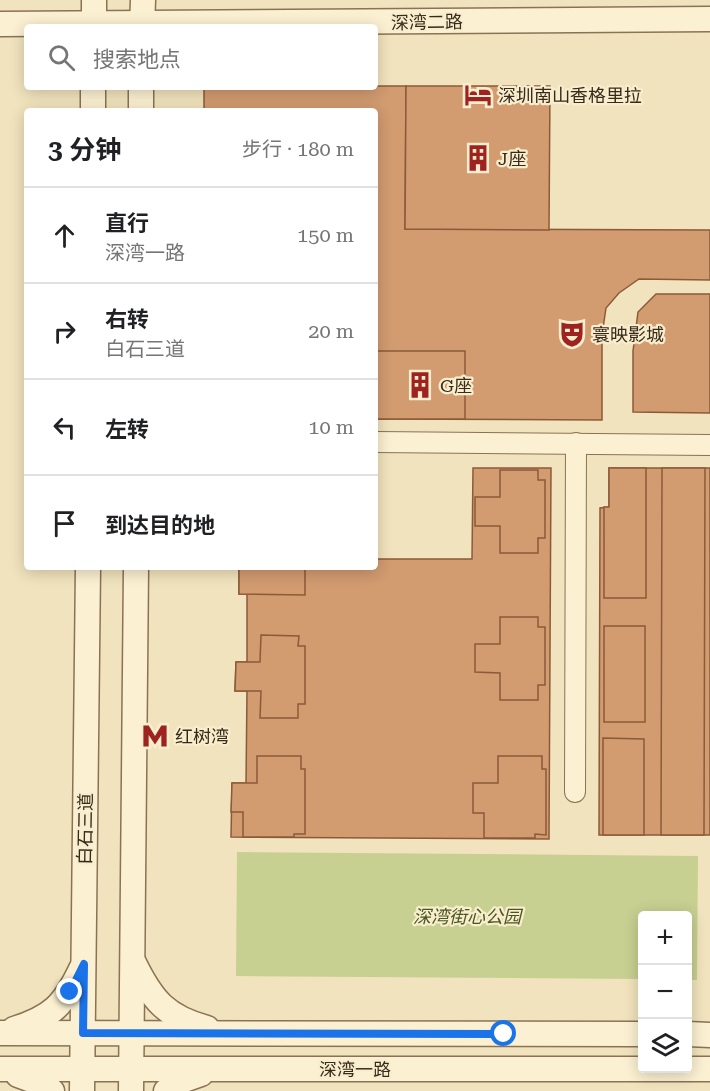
<!DOCTYPE html>
<html lang="zh">
<meta charset="utf-8">
<style>
body{margin:0;font-family:"Roboto Serif","Noto Sans SC",serif;background:#f6f6f6;color:#202124}
.controls{position:absolute;right:18px;bottom:18px;display:grid;overflow:hidden;border-radius:6px;box-shadow:0 3px 15px #0003}
.controls button{width:54px;height:54px;display:grid;place-items:center;padding:0;border:0;border-bottom:2px solid #e0e0e0;background:#fff;color:#202124;font:30px sans-serif}
.stop{position:absolute;width:18px;height:18px;margin:-14px;border:4px solid #1a73e8;border-radius:50%;background:#fff}
.stop.end{background:#1a73e8;border-color:#fff;box-shadow:0 2px 6px #0008}
.list{margin:0;padding:0;list-style:none}
h2{display:flex;justify-content:space-between;align-items:center;height:78px;margin:0;padding:0 24px;font-size:26px}
h2 small{font-size:20px;font-weight:400;color:#757577}
.list li{display:grid;grid-template-columns:39px 1fr auto;gap:18px;align-items:center;box-sizing:border-box;height:96px;padding:0 24px;border-top:2px solid #e0e0e0}
.list b{display:block;font-size:22px;white-space:nowrap}
.list p{margin:0;font-size:20px;white-space:nowrap;color:#757577}
.list em{font-size:20px;font-style:normal;color:#757577}
.icon{flex:none;width:33px;height:33px;fill:none;stroke:currentColor;stroke-width:2;stroke-linecap:round;stroke-linejoin:round}
.map{position:relative;flex:none;width:710px;height:1091px;overflow:hidden}
.search{position:absolute;background:#fff;box-shadow:0 3px 15px #0003;left:24px;top:24px;width:354px;height:66px;display:flex;align-items:center;gap:15px;box-sizing:border-box;padding:0 21px;border-radius:6px;color:#757577;font-size:22px}
.panel{position:absolute;background:#fff;box-shadow:0 3px 15px #0003;left:24px;top:108px;width:354px;height:462px;border-radius:6px}
.map>svg:first-child{display:block}
.green{fill:#c7d091}
.building{fill:#d29b70;stroke:#8b5b39;stroke-width:1.5}
.lines{fill:none;stroke-linecap:round;stroke-linejoin:round}
.minor-casing{stroke:#8a7355;stroke-width:22}
.tertiary-casing{stroke:#8a7355;stroke-width:27}
.minor{stroke:#fbf0d1;stroke-width:20}
.tertiary{stroke:#fbf0d1;stroke-width:24}
.route{stroke:#1a73e8;stroke-width:8}
.labels{text-anchor:middle;dominant-baseline:central;stroke-width:4.5;stroke-linejoin:round;paint-order:stroke}
.street-label{font-size:18px;fill:#382a1b;stroke:#f8edcd}
.poi-label{font-size:18px;fill:#382a1b;stroke:#f8edcd;text-anchor:start}
.park-label{font-size:18px;font-style:italic;fill:#485720;stroke:#f8edcd}
</style>
<div class="map">
<svg width="710" height="1091" viewBox="0 0 710 1091">
<rect width="100%" height="100%" fill="#f1e3bd"/>
<polygon class="green" points="237,852 698,856 697,980 688,980 688,916 642,916 642,979 236,976"/>
<g class="building">
<polygon points="375,86 406,86 405,229 710,230 710,280 639,279 619,293 606,308 602,335 602,420 375,419 375,111 204,111 204,87"/>
<polygon points="406,86 550,86 549,230 405,229"/>
<polygon points="656,294 710,294 710,413 633,412 633,351 638,312"/>
<rect x="375" y="351" width="90" height="68"/>
<polygon points="473,468 551,468 549,839 231,837 232,783 246,783 247,691 235,691 236,662 247,662 247,594 239,594 239,567 375,567 375,559 472,559"/>
<polygon points="609,468 710,468 710,835 599,835 600,508 609,507"/>
<polygon points="609,468 646,468 646,598 604,598 604,507 609,507"/>
<polygon points="662,468 705,468 704,835 661,835"/>
<polygon points="500,470 538,470 538,480 545,480 545,538 538,538 538,553 500,553 500,526 475,526 475,497 500,497"/>
<polygon points="239,567 305,567 305,595 239,594"/>
<polygon points="500,617 538,617 538,627 545,627 545,685 538,685 538,700 500,700 500,673 475,672 475,644 500,644"/>
<rect x="604" y="626" width="41" height="96"/>
<polygon points="261,635 299,636 298,646 305,646 305,704 298,704 298,718 260,718 261,691 235,691 236,662 260,662"/>
<polygon points="603,738 644,739 644,835 603,835"/>
<polygon points="257,756 301,756 301,769 305,769 305,834 294,834 294,837 243,837 243,812 231,812 232,783 257,783"/>
<polygon points="498,756 542,756 542,769 546,769 546,835 535,834 535,838 484,838 484,813 473,813 473,783 498,783"/>
</g>
<g class="lines">
<defs>
<g id="minor">
<polyline points="375,442 710,445"/>
<polyline points="575,792 576,443"/>
</g>
<g id="tertiary">
<polyline points="0,24 710,19"/>
<polyline points="94,27 94,0"/>
<polyline points="142,27 143,0"/>
<polyline points="93,111 93,87"/>
<polyline points="141,111 141,87"/>
<path d="M134 963C152 1000 166 1017 207 1028"/>
<path d="M14 1029C52 1017 64 1005 81 969"/>
<polyline points="0,1033 642,1034"/>
<polyline points="688,1034 710,1035"/>
<polyline points="0,1069 710,1069"/>
<polyline points="18,1075 45,1085 52,1091"/>
<polyline points="82,1091 88,567"/>
<polyline points="131,1091 136,567"/>
<polyline points="166,1091 184,1080 201,1074"/>
</g>
</defs>
<use href="#minor" class="minor-casing"/>
<use href="#tertiary" class="tertiary-casing"/>
<use href="#minor" class="minor"/>
<use href="#tertiary" class="tertiary"/>
</g>
<g class="lines">
<polyline class="route" points="70,992 84,964 83,1033 504,1034"/>
</g>
<defs>
<symbol id="hotel-bare" viewBox="-9 -9 18 18"><path d="M-6-4.5h1.5V1H6V5H4.5V3h-9V5H-6ZM-4 0a1.8 1.8 0 1 1 3.6 0ZM.5 0V-2.5h3Q6-2.5 6 0Z" fill="#9e2220" stroke="#f8edcd" stroke-width="2.5" paint-order="stroke"/></symbol>
<symbol id="building-bare" viewBox="-9 -9 18 18"><path d="M-4-6H4V6H1V3H-1V6H-4ZM-2.5-4.3h1.7v1.8h-1.7ZM.8-4.3h1.7v1.8H.8ZM-2.5-1h1.7V.8h-1.7ZM.8-1h1.7V.8H.8Z" fill="#9e2220" stroke="#f8edcd" stroke-width="2.5" paint-order="stroke"/></symbol>
<symbol id="theatre-bare" viewBox="-9 -9 18 18"><path d="M-5-5.5Q0-4 5-5.5V0Q5 5 0 6Q-5 5-5 0ZM-3.3-2.5H-1v1.5H-3.3ZM1-2.5H3.3v1.5H1ZM-2.8 1Q0 5.5 2.8 1Z" fill="#9e2220" stroke="#f8edcd" stroke-width="2.5" paint-order="stroke"/></symbol>
<symbol id="metro-bare" viewBox="-9 -9 18 18"><path d="M-5.5 5V-5H-3L0 0L3-5H5.5V5H3V-.5L0 4L-3-.5V5Z" fill="#9e2220" stroke="#f8edcd" stroke-width="2.5" paint-order="stroke"/></symbol>
</defs>
<g fill-rule="evenodd">
<use href="#hotel-bare" x="459" y="76" width="38" height="38"/>
<use href="#building-bare" x="459" y="139" width="38" height="38"/>
<use href="#theatre-bare" x="553" y="315" width="38" height="38"/>
<use href="#building-bare" x="401" y="366" width="38" height="38"/>
<use href="#metro-bare" x="136" y="717" width="38" height="38"/>
</g>
<g class="labels">
<g class="street-label">
<text transform="translate(427 22) rotate(-1)">深湾二路</text>
<text transform="translate(85 829) rotate(-89)">白石三道</text>
<text x="355" y="1069">深湾一路</text>
</g>
<g class="poi-label">
<text x="498" y="95">深圳南山香格里拉</text>
<text x="498" y="158">J座</text>
<text x="592" y="334">寰映影城</text>
<text x="440" y="385">G座</text>
<text x="175" y="736">红树湾</text>
</g>
<g class="park-label">
<text x="467" y="916">深湾街心公园</text>
</g>
</g>
</svg>
<div class="controls">
<button>+</button>
<button>−</button>
<button><svg class="icon" aria-label="layers" viewBox="0 0 24 24"><path d="M12 4l9 5-9 5-9-5zM3 14l9 5 9-5"/></svg></button>
</div>
<div class="stop" style="left:504px;top:1034px"></div>
<div class="stop end" style="left:70px;top:992px"></div>
<div class="search"><svg class="icon" aria-label="search" viewBox="0 0 24 24"><circle cx="10" cy="10" r="6"/><path d="M15 15l6 6"/></svg>搜索地点</div>
<section class="panel">
<h2>3 分钟<small>步行 · 180 m</small></h2>
<ul class="list">
<li><svg class="icon" aria-label="ahead" viewBox="0 0 24 24"><path d="M12 20V5M6 11l6-6 6 6"/></svg><div><b>直行</b><p>深湾一路</p></div><em>150 m</em></li>
<li><svg class="icon" aria-label="right" viewBox="0 0 24 24"><path d="M7 20v-9h11M14 6l5 5-5 5"/></svg><div><b>右转</b><p>白石三道</p></div><em>20 m</em></li>
<li><svg class="icon" aria-label="left" viewBox="0 0 24 24"><path d="M17 20v-9H6M10 6l-5 5 5 5"/></svg><div><b>左转</b></div><em>10 m</em></li>
<li><svg class="icon" aria-label="arrive" viewBox="0 0 24 24"><path d="M6 21V4h12l-3 4 3 4H6"/></svg><div><b>到达目的地</b></div></li>
</ul>
</section>
</div>
